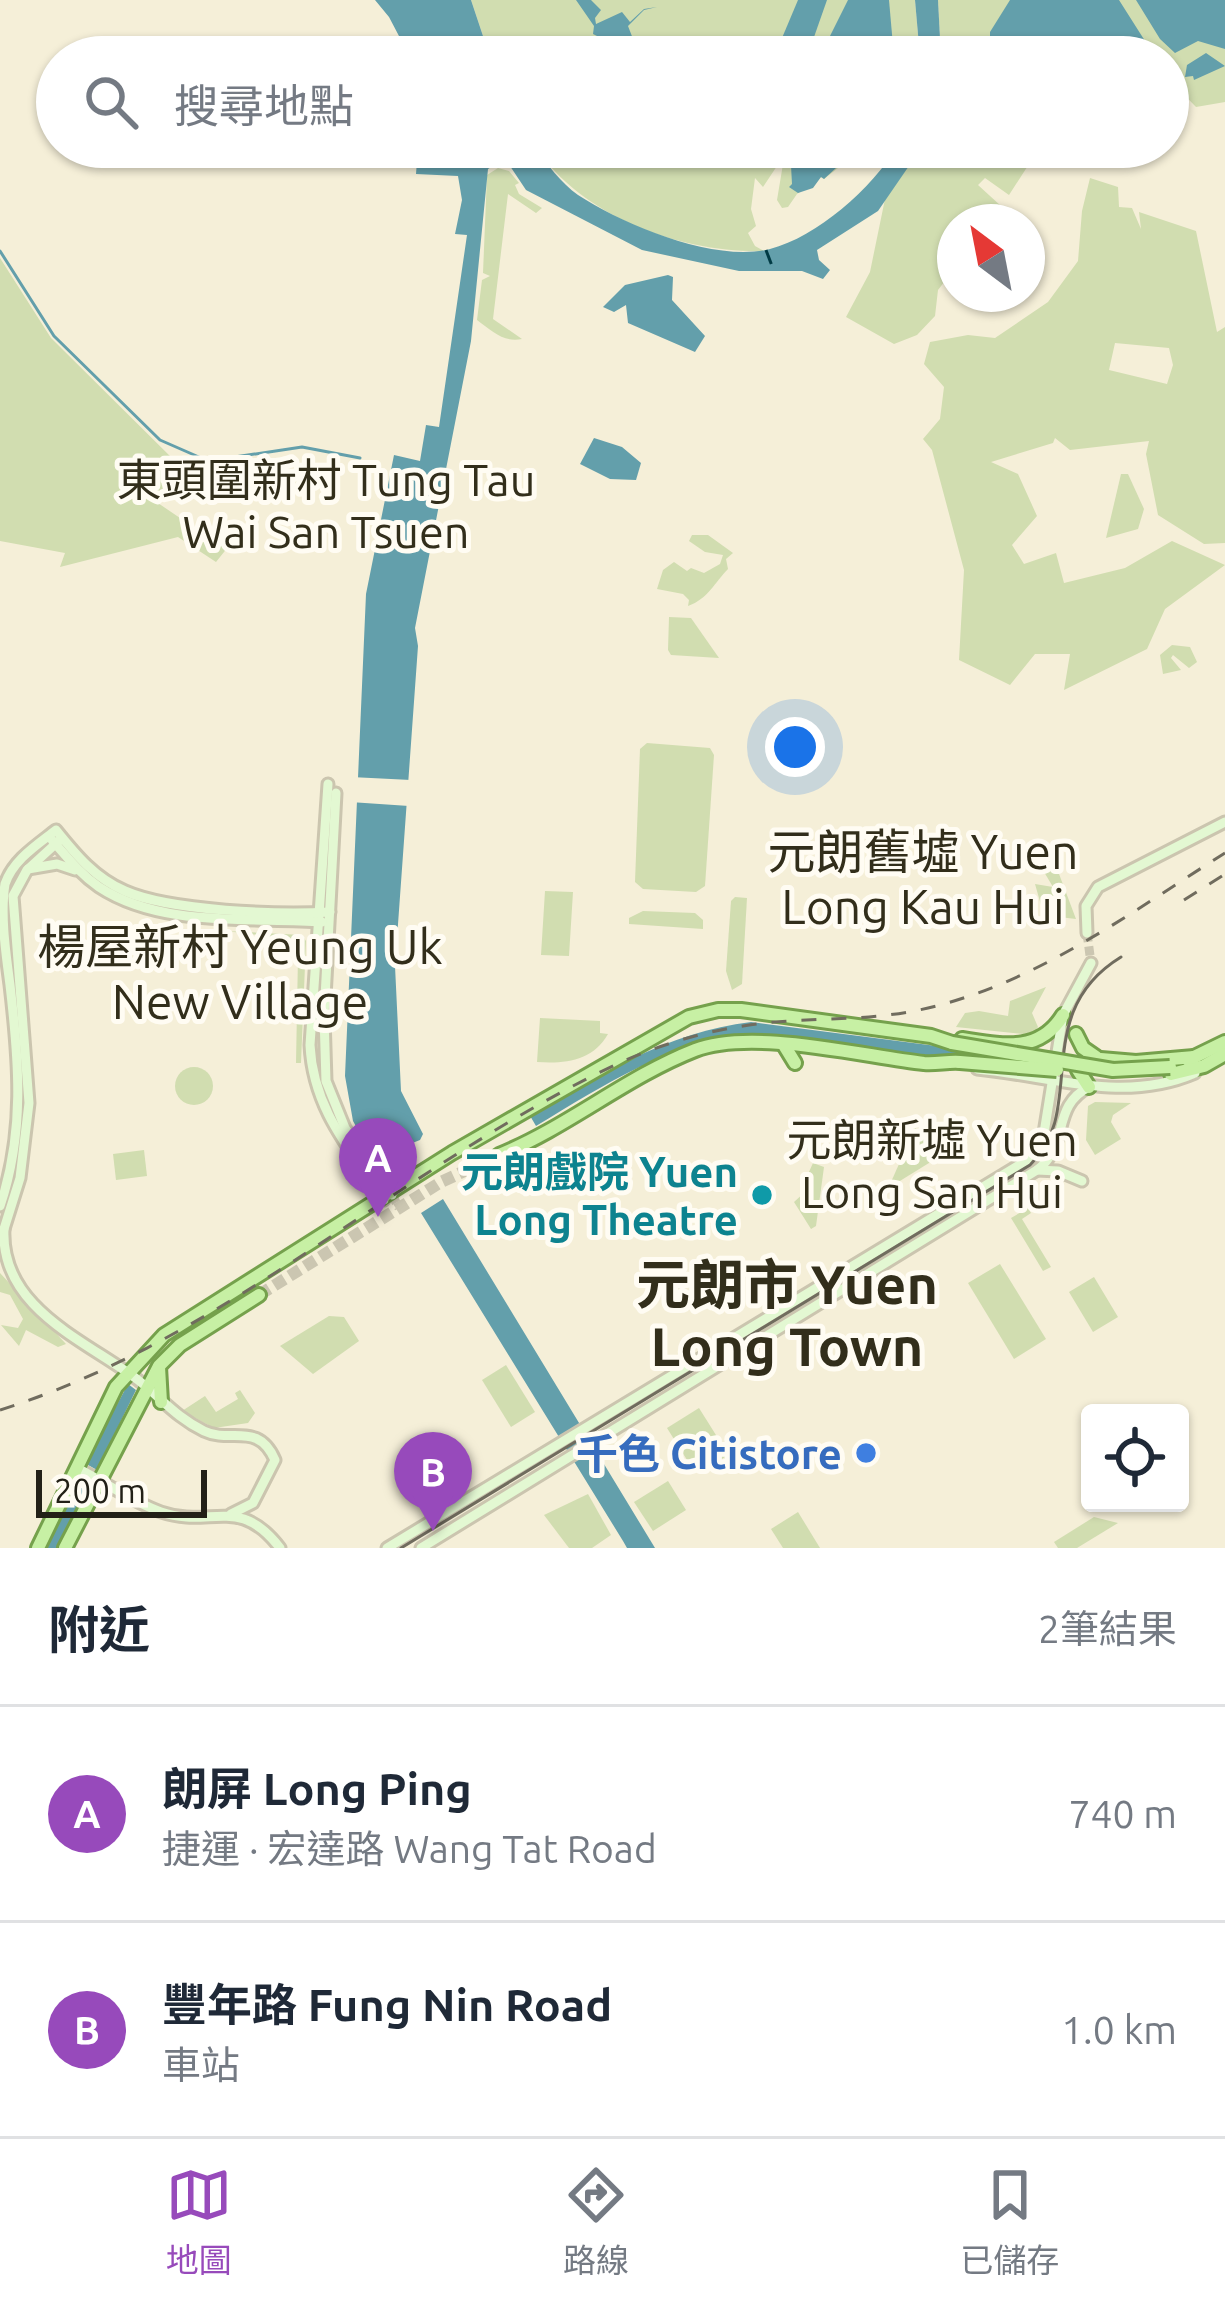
<!DOCTYPE html>
<html lang="zh-TW">
<meta charset="utf-8">
<style>
body{margin:0;font-family:Ubuntu,"Noto Sans TC",sans-serif;background:#f6f6f7;color:#1f2937}
.controls{position:absolute;right:36px;bottom:36px;display:grid;overflow:hidden;border-radius:12px;box-shadow:0 3px 9px #0004}
.controls button{width:108px;height:108px;display:grid;place-items:center;padding:0;border:0;border-bottom:3px solid #e0e1e3;background:#fff;color:#1f2937;font:60px sans-serif}
.compass{position:absolute;left:937px;top:204px;width:108px;height:108px;border-radius:50%;background:#fff;box-shadow:0 3px 9px #0004;rotate:328deg}
.scale{position:absolute;left:36px;bottom:30px;width:171px;box-sizing:border-box;padding-left:12px;border:6px solid #222017;border-top:0;font-size:33px;line-height:42px;white-space:nowrap;color:#222017;-webkit-text-stroke:9px #fffcf3;paint-order:stroke}
.you{position:absolute;left:795px;top:747px;width:42px;height:42px;margin:-30px;border:9px solid #fff;border-radius:50%;background:#1a73e8;box-shadow:0 0 0 18px #1a73e833}
.badge{display:grid;place-items:center;width:78px;height:78px;border-radius:50%;background:#974abb;color:#fff;font-size:39px;font-weight:700}
.pin{position:absolute;translate:-50% -99px;filter:drop-shadow(0 3px 6px #0008)}
.pin::after{content:'';position:absolute;top:63px;width:42px;height:36px;background:inherit;clip-path:polygon(0 0,100% 0,50% 100%)}
.list{margin:0;padding:0;list-style:none}
h2{display:flex;justify-content:space-between;align-items:center;height:156px;margin:0;padding:0 48px;font-size:51px}
h2 small{font-size:39px;font-weight:400;color:#747a83}
.list li{display:grid;grid-template-columns:78px 1fr auto;gap:36px;align-items:center;box-sizing:border-box;height:216px;padding:0 48px;border-top:3px solid #e0e1e3}
.list b{display:block;font-size:45px;white-space:nowrap}
.list p{margin:0;font-size:39px;white-space:nowrap;color:#747a83}
.list em{font-size:39px;font-style:normal;color:#747a83}
.icon{flex:none;width:66px;height:66px;fill:none;stroke:currentColor;stroke-width:2;stroke-linecap:round;stroke-linejoin:round}
.map{position:relative;flex:none;width:1225px;height:1548px;overflow:hidden}
.search{position:absolute;background:#fff;box-shadow:0 3px 9px #0004;left:36px;right:36px;top:36px;height:132px;display:flex;align-items:center;gap:30px;box-sizing:border-box;padding:0 42px;border-radius:66px;color:#747a83;font-size:45px}
.sheet{height:588px;background:#fff}
nav{display:flex;justify-content:space-around;align-items:center;box-sizing:border-box;height:168px;border-top:3px solid #e0e1e3;background:#fff;font-size:33px;color:#747a83}
nav a{display:grid;justify-items:center;gap:6px}
nav .on{color:#974abb}
.map>svg:first-child{display:block}
.green{fill:#d1ddb0;fill-rule:evenodd}
.water{fill:#639fab}
.pier{fill:#f5efd8}
.lines{fill:none;stroke-linecap:round;stroke-linejoin:round}
.stream{stroke:#639fab;stroke-width:3}
.ferry{stroke:#003b44;stroke-width:3;stroke-dasharray:15 12;stroke-linecap:butt}
.secondary-tunnel{stroke:#cbc6b1;stroke-width:9;stroke-dasharray:9 4.5;stroke-linecap:butt}
.primary-tunnel{stroke:#cbc6b1;stroke-width:12;stroke-dasharray:12 6;stroke-linecap:butt}
.secondary-casing{stroke:#cbc5af;stroke-width:15}
.primary-casing{stroke:#75a14c;stroke-width:18}
.secondary{stroke:#e3f8d2;stroke-width:9}
.primary{stroke:#c7f0a4;stroke-width:12}
.tram{stroke:#706c5e;stroke-width:3}
.rail{stroke:#706c5e;stroke-width:3;stroke-dasharray:15 15;stroke-linecap:butt}
.primary-bridge-casing{stroke:#75a14c;stroke-width:18;stroke-linecap:butt}
.primary-bridge{stroke:#c7f0a4;stroke-width:12}
.culture-dot{fill:#0f9aa8;stroke:#fffcf3;stroke-width:4.5}
.shop-dot{fill:#3f7fe0;stroke:#fffcf3;stroke-width:4.5}
.labels{text-anchor:middle;dominant-baseline:central;stroke-width:10;stroke-linejoin:round;paint-order:stroke}
.culture-label{font-size:42px;font-weight:bold;fill:#0d838f;stroke:#fffcf3;text-anchor:end}
.shop-label{font-size:42px;font-weight:bold;fill:#366cbe;stroke:#fffcf3;text-anchor:end}
.neighbourhood-label{font-size:45px;fill:#322e1b;stroke:#fffcf3}
.quarter-label{font-size:48px;fill:#322e1b;stroke:#fffcf3}
.district-label{font-size:54px;font-weight:bold;fill:#322e1b;stroke:#fffcf3}
</style>
<div class="map">
<svg width="1225" height="1548" viewBox="0 0 1225 1548">
<rect width="100%" height="100%" fill="#f5efd8"/>
<g class="green">
<polygon points="471,0 915,0 920,57 490,57"/>
<polygon points="938,0 1225,0 1225,102 1196,107 1168,78 1168,57 941,57"/>
<path d="M535 147H877L863 162 857 153 824 179 821 177 797 194 788 207 782 208 777 200 783 164 777 166 763 187 755 178 751 209 756 226 748 233 755 246 764 251C681 253 584 218 535 147Z"/>
<polygon points="922,147 1040,147 1009,195 985,178 978,185 1001,206 989,222 955,222 955,268 938,290 935,316 917,335 894,344 846,317 870,272 885,199"/>
<path d="M498 168 509 171 519 183 515 185 519 194 542 208 536 213 508 194 493 319 522 339C504 343 492 331 477 320L482 280 490 276 483 273 487 175Z"/>
<path d="M1090 178 1118 187 1119 207 1132 208 1141 229 1139 212 1196 231 1217 332 1225 327V543L1204 544 1158 515 1146 454 1149 441 1070 450 1055 438 1053 443 991 462 1018 474 1037 516 1012 545 1024 564 1056 553 1064 583 1125 568 1172 541 1225 565 1165 609 1147 649 1064 690 1070 654H1035L1010 685 959 660 964 570 932 450 923 439 940 419 944 387 924 364 930 342 968 335 995 338 1048 302 1078 261 1082 211ZM1115 343 1169 348 1173 365 1167 384 1109 370Z"/>
<polygon points="0,258 51,338 182,468 184,483 155,501 202,533 217,536 228,547 216,562 178,537 60,567 65,553 0,541"/>
<polygon points="1121,474 1128,474 1144,509 1138,529 1106,538"/>
<path d="M692 535H708L733 553 726 559 728 569C715 582 708 599 688 606L689 600 683 594 657 589 663 570 674 562 687 571 691 568 704 573 720 564 723 555 705 552 689 541Z"/>
<polygon points="669,617 691,618 719,658 671,655 668,650"/>
<polygon points="1172,645 1190,647 1197,662 1189,668 1173,655 1171,658 1181,670 1163,674 1160,655"/>
<polygon points="647,743 710,748 714,755 705,886 696,892 643,889 635,882 640,749"/>
<polygon points="1037,844 1053,858 1076,919 1059,917 1049,923 1045,919 1035,884 1053,887 1028,845"/>
<polygon points="545,891 573,892 569,956 541,955"/>
<polygon points="735,897 747,898 742,984 732,990 726,971 731,901"/>
<polygon points="643,911 695,913 703,920 703,929 629,924 629,918"/>
<polygon points="226,931 302,935 306,941 301,1063 296,1063 298,956 282,938"/>
<polygon points="1046,987 1032,1013 1038,1027 1032,1035 956,1027 965,1013 979,1011 1008,1016 1010,1001"/>
<path d="M540 1018 600 1021V1033L608 1034C593 1061 565 1064 537 1062Z"/>
<circle cx="194" cy="1086" r="19"/>
<polygon points="1095,1102 1131,1103 1113,1115 1111,1122 1121,1139 1095,1155 1086,1140 1088,1106"/>
<polygon points="915,1128 931,1138 935,1153 929,1163 895,1184 891,1182"/>
<polygon points="144,1150 147,1176 116,1180 113,1154"/>
<polygon points="813,1163 824,1167 816,1226 811,1229 794,1202 805,1192 804,1183"/>
<polygon points="1028,1208 1031,1213 1022,1219 1051,1267 1043,1271 1011,1218"/>
<polygon points="1000,1264 1046,1339 1014,1359 968,1283"/>
<polygon points="0,1273 66,1344 58,1347 26,1330 19,1346 1,1325 18,1328 23,1319 10,1295 0,1292"/>
<polygon points="1094,1277 1118,1317 1093,1332 1069,1292"/>
<polygon points="329,1316 344,1317 359,1341 313,1374 280,1346"/>
<polygon points="506,1365 535,1412 511,1427 482,1380"/>
<polygon points="240,1390 255,1413 248,1423 214,1428 182,1411 205,1396 216,1412 238,1399 235,1393"/>
<polygon points="699,1408 726,1451 725,1457 700,1473 694,1471 667,1428"/>
<polygon points="668,1481 686,1510 653,1531 634,1502"/>
<polygon points="588,1494 611,1535 592,1548 569,1548 544,1515"/>
<polygon points="798,1512 820,1548 783,1548 771,1529"/>
<polygon points="1094,1517 1118,1523 1077,1548 1058,1548 1054,1542"/>
</g>
<g class="water">
<polygon points="375,0 471,0 490,57 410,57 389,17"/>
<polygon points="576,0 591,0 601,10 595,18 596,24 622,12 630,22 644,9 657,7 644,10 628,26 640,57 627,45 613,51 600,42 601,38 593,34 594,26"/>
<polygon points="798,0 827,0 807,57 774,57"/>
<polygon points="848,0 889,0 894,57 826,57 829,38"/>
<polygon points="915,0 938,0 941,57 920,57"/>
<polygon points="1010,0 1119,0 1152,52 1160,57 990,57 990,32"/>
<polygon points="1136,0 1225,0 1225,49 1198,41 1175,53 1160,39"/>
<polygon points="1206,53 1225,66 1194,80 1193,76 1185,77 1187,65"/>
<path d="M418 147H535C547 164 561 183 578 195 624 225 715 263 770 249 817 237 872 188 897 147H922L878 211 817 250 819 260 830 270 823 279 802 271H739L642 250 526 190 510 166 498 163 488 169 471 341 415 628 418 646 395 966 401 1091 423 1134 420 1140 374 1158 353 1121 345 1076 366 594 394 455 420 461 426 425 439 427 467 235 455 234 462 200 458 176 416 174Z"/>
<polygon points="790,147 848,147 848,157 824,179 821,177 813,188 798,193 789,187 792,184"/>
<polygon points="668,275 673,277 672,300 705,336 695,352 628,323 626,305 614,312 603,307 625,285"/>
<polygon points="594,438 622,447 641,463 636,480 610,479 580,464"/>
<path d="M751 1022 1045 1060 1042 1072 752 1034C669 1042 606 1084 536 1126L529 1114C601 1074 668 1032 751 1022Z"/>
<polygon points="443,1199 655,1548 627,1548 623,1541 421,1213"/>
<polygon points="128,1384 136,1390 97,1470 88,1465 88,1459"/>
<polygon points="80,1477 90,1483 56,1548 45,1548"/>
</g>
<polygon class="pier" points="351,777 411,780 409,806 350,802"/>
<g class="lines">
<polyline class="stream" points="0,251 54,336 160,440 208,461 302,447 360,458"/>
<polyline class="ferry" points="766,250 775,274"/>
<g class="secondary-tunnel">
<polyline points="1087,933 1091,963"/>
<polyline points="392,1195 399,1208"/>
</g>
<polyline class="primary-tunnel" points="259,1295 441,1182 499,1155"/>
<defs>
<g id="secondary">
<path d="M328 784 310 1045C313 1109 350 1149 384 1200"/>
<polyline points="336,793 324,1016 326,1081 345,1128 392,1195"/>
<path d="M52 840C67 857 80 874 99 887 161 928 251 917 322 922"/>
<polyline points="28,869 57,864 75,870"/>
<polyline points="1087,933 1086,906 1098,887 1225,822"/>
<path d="M977 1069C1052 1076 1123 1104 1195 1073"/>
<polyline points="1037,1170 1058,1171 1082,1181"/>
<path d="M0 1206C25 1132 19 1062 10 985 6 954 0 915 5 884 13 860 37 845 56 830 76 855 95 878 125 891 170 911 280 915 330 912"/>
<path d="M4 1229C0 1309 87 1341 138 1380 161 1398 177 1418 204 1431 231 1444 258 1421 275 1460L253 1503 231 1514"/>
<polyline points="4,1229 20,1178 29,1103 13,896 27,870 62,838"/>
<path d="M77 1468C105 1482 132 1502 161 1512 210 1529 239 1494 280 1548"/>
<polyline points="387,1548 1026,1161 1044,1133 1063,1015 1091,963"/>
<path d="M421 1548 1037 1170C1070 1145 1051 1106 1089 1087"/>
</g>
<g id="primary">
<polyline points="1076,1034 1083,1048 1096,1057"/>
<path d="M962 1039C1001 1045 1039 1054 1063 1015"/>
<polyline points="784,1045 795,1063"/>
<polyline points="1188,1060 1225,1042"/>
<polyline points="1171,1074 1204,1066 1225,1054"/>
<polyline points="1089,1087 1078,1070 1089,1058 1136,1062 1194,1057"/>
<path d="M499 1155C568 1127 626 1077 695 1050 752 1028 862 1056 924 1063 937 1064 948 1061 960 1062"/>
<polyline points="159,1367 161,1402"/>
<polyline points="38,1548 116,1387 164,1335 452,1153 689,1017 718,1010 741,1010 931,1036 952,1043"/>
<polyline points="65,1548 159,1366 180,1345 259,1295"/>
</g>
</defs>
<use href="#secondary" class="secondary-casing"/>
<use href="#primary" class="primary-casing"/>
<use href="#secondary" class="secondary"/>
<use href="#primary" class="primary"/>
<path class="tram" d="M401 1548 1030 1165C1089 1110 1028 1014 1121 957"/>
<g class="rail">
<polyline points="1184,900 1225,874"/>
<path d="M0 1410C228 1338 403 1165 617 1064 667 1041 720 1027 775 1022 823 1018 871 1020 919 1010 1033 986 1128 914 1225 853"/>
</g>
<defs>
<g id="primary-bridge">
<polyline points="952,1043 1113,1070 1170,1067"/>
<polyline points="960,1062 1057,1070"/>
</g>
</defs>
<use href="#primary-bridge" class="primary-bridge-casing"/>
<use href="#primary-bridge" class="primary-bridge"/>
</g>
<circle class="culture-dot" cx="762" cy="1195" r="12"/>
<circle class="shop-dot" cx="866" cy="1453" r="12"/>
<g class="labels">
<g class="culture-label">
<text x="738" y="1171">元朗戲院 Yuen<tspan x="738" dy="48">Long Theatre</tspan></text>
</g>
<g class="shop-label">
<text x="842" y="1453">千色 Citistore</text>
</g>
<g class="neighbourhood-label">
<text x="326" y="479">東頭圍新村 Tung Tau<tspan x="326" dy="52">Wai San Tsuen</tspan></text>
<text x="932" y="1139">元朗新墟 Yuen<tspan x="932" dy="52">Long San Hui</tspan></text>
</g>
<g class="quarter-label">
<text x="923" y="851">元朗舊墟 Yuen<tspan x="923" dy="55">Long Kau Hui</tspan></text>
<text x="240" y="946">楊屋新村 Yeung Uk<tspan x="240" dy="55">New Village</tspan></text>
</g>
<g class="district-label">
<text x="787" y="1284">元朗市 Yuen<tspan x="787" dy="62">Long Town</tspan></text>
</g>
</g>
</svg>
<div class="controls">
<button><svg class="icon" aria-label="locate" viewBox="0 0 24 24"><circle cx="12" cy="12" r="6"/><path d="M12 2v4M12 18v4M2 12h4M18 12h4"/></svg></button>
</div>
<svg class="compass" viewBox="-18 -18 36 36"><path d="M0-13l5 13h-10z" fill="#e53935"/><path d="M0 13l5-13h-10z" fill="#747a83"/></svg>
<div class="scale">200 m</div>
<div class="you"></div>
<div class="pin badge" style="left:378px;top:1217px">A</div>
<div class="pin badge" style="left:433px;top:1531px">B</div>
<div class="search"><svg class="icon" aria-label="search" viewBox="0 0 24 24"><circle cx="10" cy="10" r="6"/><path d="M15 15l6 6"/></svg>搜尋地點</div>
</div>
<section class="sheet">
<h2>附近<small>2筆結果</small></h2>
<ul class="list">
<li><span class="badge">A</span><div><b>朗屏 Long Ping</b><p>捷運 · 宏達路 Wang Tat Road</p></div><em>740 m</em></li>
<li><span class="badge">B</span><div><b>豐年路 Fung Nin Road</b><p>車站</p></div><em>1.0 km</em></li>
</ul>
</section>
<nav>
<a class="on"><svg class="icon" aria-label="map" viewBox="0 0 24 24"><path d="M3 6l6-2 6 2 6-2v14l-6 2-6-2-6 2zM9 4v14M15 6v14"/></svg>地圖</a>
<a><svg class="icon" aria-label="directions" viewBox="0 0 24 24"><path d="M12 3l9 9-9 9-9-9zM9 14v-3h6M13 9l2 2-2 2"/></svg>路線</a>
<a><svg class="icon" aria-label="saved" viewBox="0 0 24 24"><path d="M7 4h10v16l-5-4-5 4z"/></svg>已儲存</a>
</nav>
